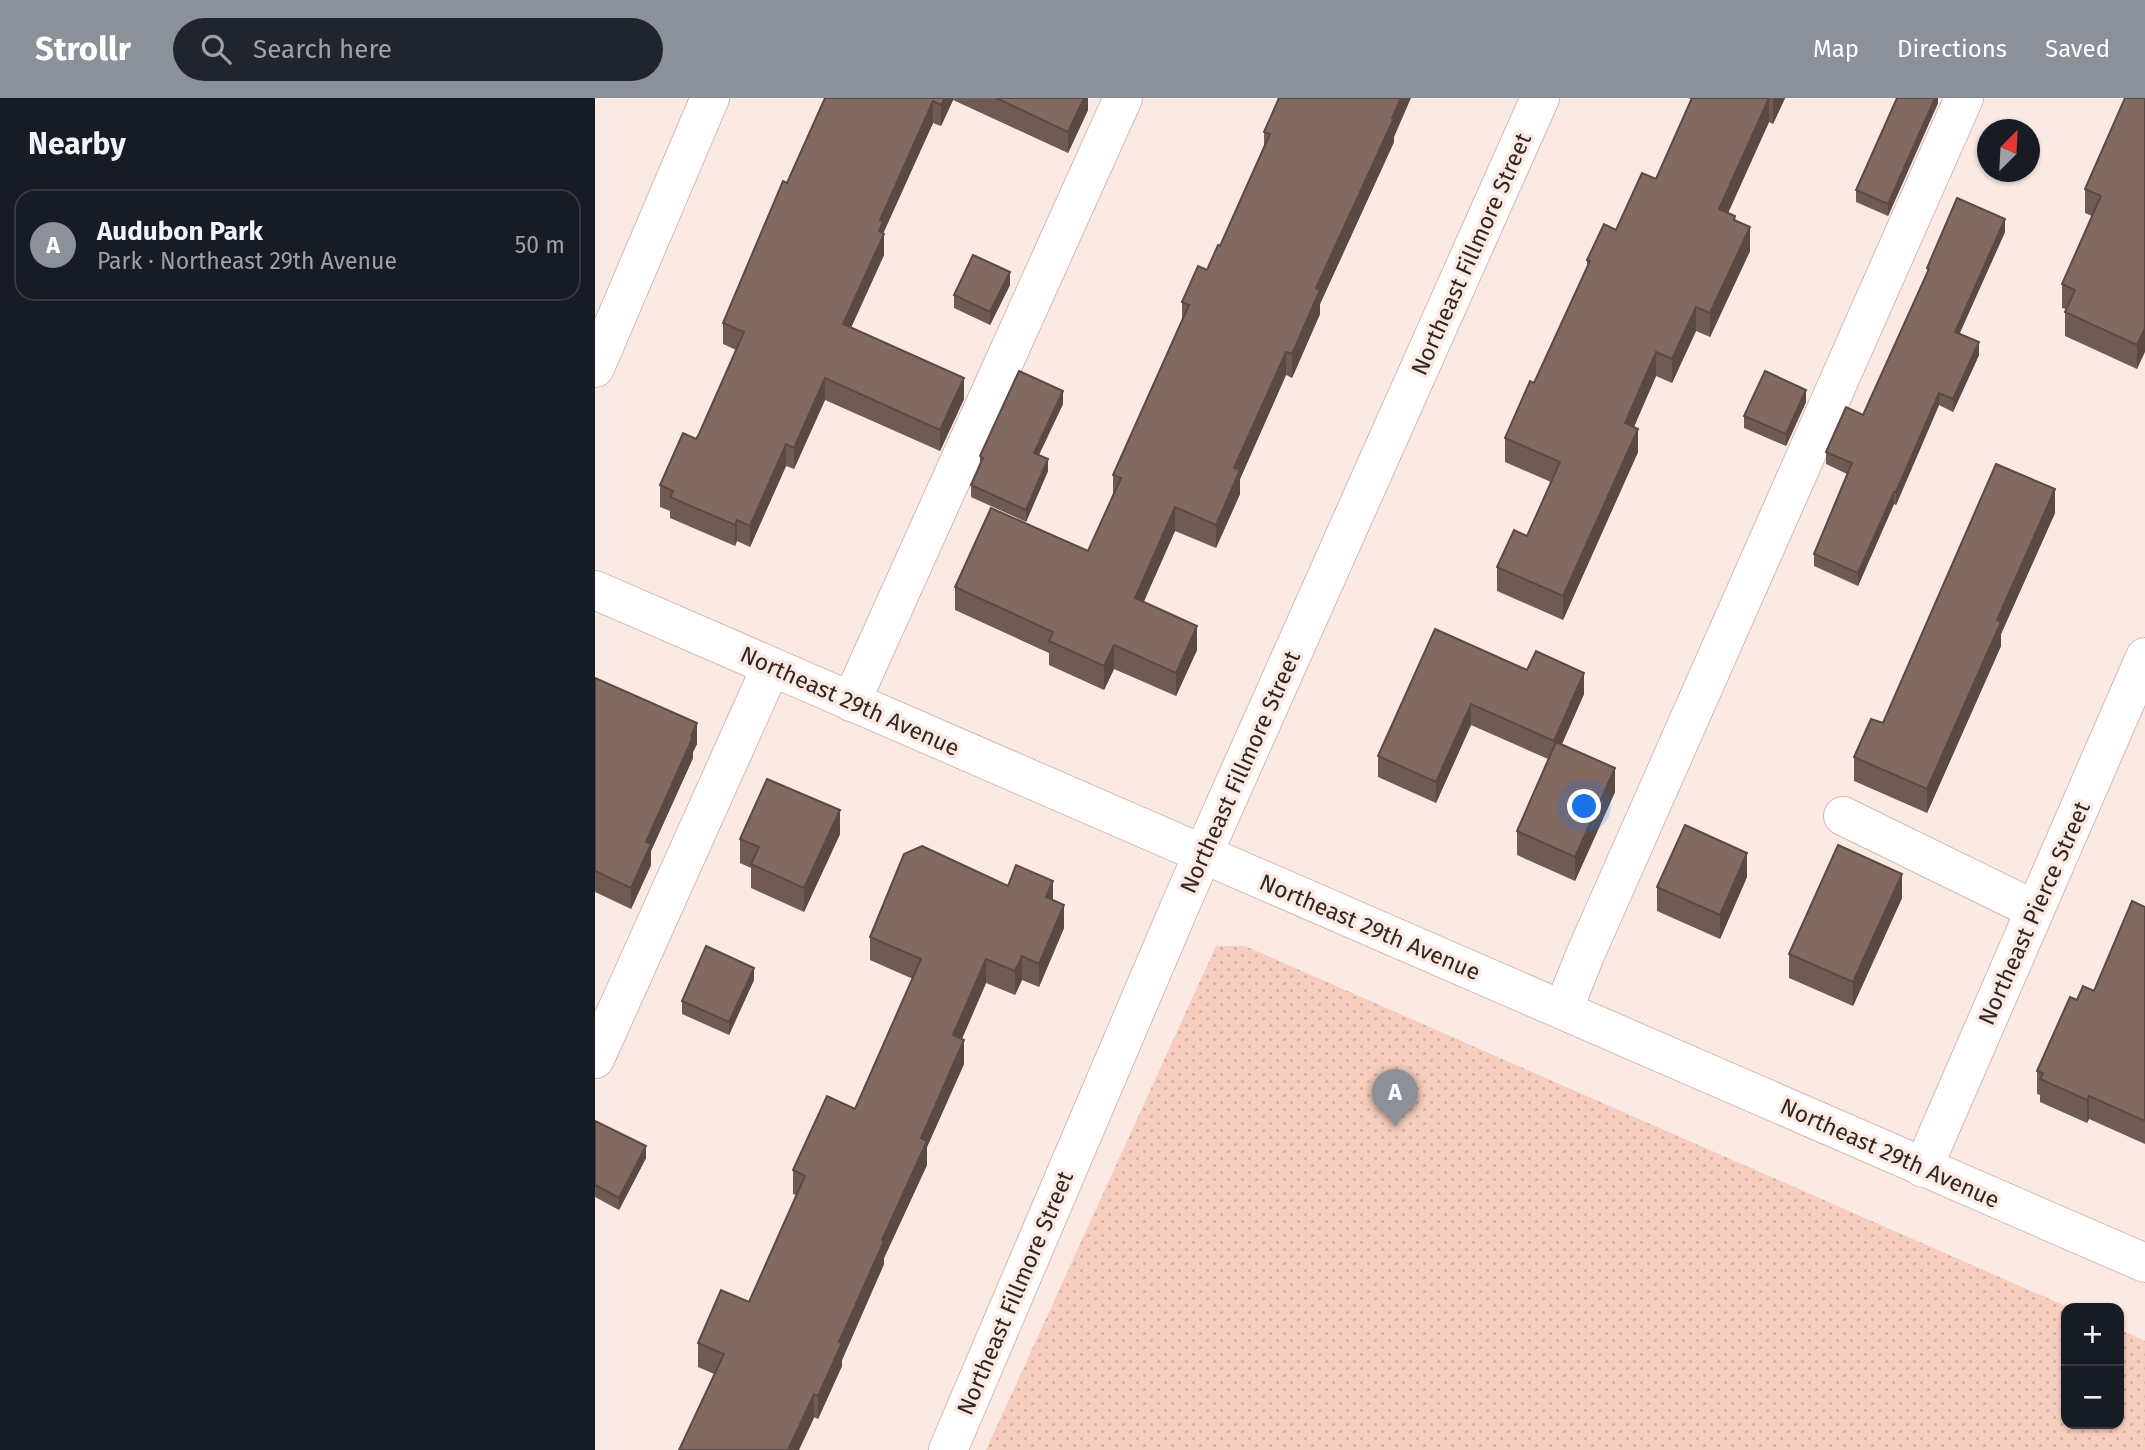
<!DOCTYPE html>
<meta charset="utf-8">
<style>
body{margin:0;font-family:"Fira Sans",sans-serif;background:#20242c;color:#f1f3f6}
.controls{position:absolute;right:21px;bottom:21px;display:grid;overflow:hidden;border-radius:14px;box-shadow:0 2px 5px #0004}
.controls button{width:63px;height:63px;display:grid;place-items:center;padding:0;border:0;border-bottom:2px solid #363941;background:#171b24;color:#f1f3f6;font:35px sans-serif}
.compass{position:absolute;left:1382px;top:21px;width:63px;height:63px;border-radius:50%;background:#171b24;box-shadow:0 2px 5px #0004;rotate:24deg}
.you{position:absolute;left:990px;top:709px;width:24px;height:24px;margin:-18px;border:5px solid #fff;border-radius:50%;background:#1a73e8;box-shadow:0 0 0 10px #1a73e833}
.badge{display:grid;place-items:center;width:46px;height:46px;border-radius:50%;background:#8c9099;color:#fff;font-size:23px;font-weight:700}
.pin{position:absolute;translate:-50% -58px;filter:drop-shadow(0 2px 4px #0008)}
.pin::after{content:'';position:absolute;top:37px;width:24px;height:21px;background:inherit;clip-path:polygon(0 0,100% 0,50% 100%)}
.list{margin:0;padding:0;list-style:none}
h2{display:flex;justify-content:space-between;align-items:center;height:91px;margin:0;padding:0 28px;font-size:30px}
h2 small{font-size:23px;font-weight:400;color:#9ea1a6}
.list li{display:grid;grid-template-columns:46px 1fr auto;gap:21px;align-items:center;box-sizing:border-box;height:112px;margin:0 14px 14px;padding:0 14px;border:2px solid #363941;border-radius:21px}
.list b{display:block;font-size:26px;white-space:nowrap}
.list p{margin:0;font-size:23px;white-space:nowrap;color:#9ea1a6}
.list em{font-size:23px;font-style:normal;color:#9ea1a6}
.icon{flex:none;width:38px;height:38px;fill:none;stroke:currentColor;stroke-width:2;stroke-linecap:round;stroke-linejoin:round}
.map{position:relative;flex:none;width:1550px;height:1352px;overflow:hidden}
header{display:flex;align-items:center;gap:42px;box-sizing:border-box;height:98px;padding:0 35px;background:#8c9099;color:#fff}
header strong{font-size:33px}
nav{display:flex;gap:38px;margin-inline-start:auto;font-size:24px}
.search{width:490px;height:63px;background:#20242c;display:flex;align-items:center;gap:18px;box-sizing:border-box;padding:0 24px;border-radius:38px;color:#9ea1a6;font-size:26px}
main{display:flex}
aside{flex:1;background:#171b24}
.map>svg:first-child{display:block}
.park{fill:url(#park-dots)}
.lines{fill:none;stroke-linecap:round;stroke-linejoin:round}
.minor-casing{stroke:#d5b9af;stroke-width:40}
.minor{stroke:#fff;stroke-width:38}
.wall{fill:#705b53}
.shaded-wall{fill:#5b4a44}
.building{fill:#826a61;stroke:#5b4a44;stroke-width:2}
.labels{text-anchor:middle;dominant-baseline:central;stroke-width:7;stroke-linejoin:round;paint-order:stroke}
.street-label{font-size:23px;fill:#312622;stroke:#fbeae4}
</style>
<header>
<strong>Strollr</strong>
<div class="search"><svg class="icon" aria-label="search" viewBox="0 0 24 24"><circle cx="10" cy="10" r="6"/><path d="M15 15l6 6"/></svg>Search here</div>
<nav><a>Map</a><a>Directions</a><a>Saved</a></nav>
</header>
<main>
<aside>
<h2>Nearby<small></small></h2>
<ul class="list">
<li><span class="badge">A</span><div><b>Audubon Park</b><p>Park · Northeast 29th Avenue</p></div><em>50 m</em></li>
</ul>
</aside>
<div class="map">
<svg width="1550" height="1352" viewBox="0 0 1550 1352">
<defs>
<pattern id="park-dots" width="8" height="8" patternUnits="userSpaceOnUse" patternTransform="scale(1.75)"><rect width="8" height="8" fill="#f7cebe"/><path d="M2 2h.1M6 6h.1" fill="none" stroke="#d4b1a3" stroke-width="1.8" stroke-linecap="round"/></pattern>
</defs>
<rect width="100%" height="100%" fill="#fbeae4"/>
<polygon class="park" points="621,848 650,848 1475,1210 1471,1210 1471,1326 1524,1326 1524,1231 1550,1243 1550,1352 391,1352"/>
<g class="lines">
<defs>
<g id="minor">
<polyline points="0,270 115,0"/>
<polyline points="0,492 1550,1165"/>
<polyline points="256,604 528,0"/>
<polyline points="1248,718 1440,812"/>
<polyline points="968,912 990,857 1369,0"/>
<polyline points="0,961 176,569"/>
<polyline points="1328,1070 1550,559"/>
<polyline points="353,1352 588,801 945,0"/>
</g>
</defs>
<use href="#minor" class="minor-casing"/>
<use href="#minor" class="minor"/>
</g>
<g class="wall">
<polygon points="230,0 493,0 493,12 473,55 358,2 346,28 338,25 288,135 289,157 256,230 369,301 345,353 230,302 199,371 191,368 155,449 142,443 140,448 75,420 75,413 65,409 65,387 104,336 141,252 128,246 128,225"/>
<polygon points="1093,0 1190,0 1178,26 1174,24 1133,115 1140,122 1155,153 1115,239 1101,233 1077,285 1061,278 1039,329 1043,354 968,522 902,493 902,469 932,438 956,384 910,364 910,340 939,285 992,170 992,162 1021,132 1061,81 1096,1"/>
<polygon points="1343,0 1343,5 1293,118 1261,104 1261,92"/>
<polygon points="1550,0 1542,271 1470,238 1470,214 1471,211 1467,210 1467,186 1497,118 1490,115 1490,91"/>
<polygon points="669,34 799,39 799,44 725,206 725,216 697,280 691,277 645,381 645,396 621,450 580,433 548,504 602,552 581,598 519,571 509,592 454,567 454,555 360,512 360,489 493,453 518,398 518,377 587,222 587,204 612,172 625,148 669,48"/>
<polygon points="1410,134 1364,236 1384,257 1358,314 1344,307 1301,407 1299,406 1263,488 1219,468 1219,456 1252,376 1231,366 1231,354 1268,317 1332,174 1332,170"/>
<polygon points="415,187 395,227 359,210 359,197"/>
<polygon points="1211,304 1191,348 1149,330 1149,318"/>
<polygon points="468,306 444,357 453,373 431,424 376,399 376,387 385,366 385,358"/>
<polygon points="1460,415 1406,536 1406,548 1332,715 1259,683 1259,659"/>
<polygon points="932,572 989,596 967,646 1020,694 980,783 922,757 922,733 953,661 876,627 841,705 783,679 783,658"/>
<polygon points="0,580 102,646 98,654 98,660 56,753 56,767 36,811 0,794"/>
<polygon points="245,736 209,814 156,790 156,770 145,765 145,741"/>
<polygon points="1152,779 1125,841 1062,813 1062,789"/>
<polygon points="413,788 458,802 469,830 444,889 427,882 420,897 391,885 367,941 369,966 332,1049 332,1067 289,1160 289,1166 247,1262 247,1268 223,1321 103,1269 103,1245 154,1204 201,1097 198,1096 198,1072 260,1011 318,881 275,862 275,839"/>
<polygon points="1307,800 1258,908 1194,880 1194,856"/>
<polygon points="1550,809 1550,1046 1494,1021 1492,1025 1445,1004 1445,997 1442,996 1442,973 1482,902 1499,893"/>
<polygon points="159,882 134,937 87,916 87,903"/>
<polygon points="0,1023 51,1060 24,1112 0,1099"/>
</g>
<g class="shaded-wall">
<polygon points="350,0 358,0 358,2 346,28 346,7"/>
<polygon points="489,0 493,0 493,12 473,55 473,34"/>
<polygon points="806,0 816,0 799,39 799,44 725,206 725,216 697,280 697,256 721,190"/>
<polygon points="1174,0 1174,24 1124,135 1124,111"/>
<polygon points="1179,0 1190,0 1178,26 1178,2"/>
<polygon points="1340,0 1343,0 1343,5 1293,118 1293,106"/>
<polygon points="338,3 338,25 288,136 289,136 289,157 248,247 248,226 285,122"/>
<polygon points="1410,121 1410,134 1360,246 1360,234"/>
<polygon points="1155,129 1155,153 1115,239 1115,215"/>
<polygon points="415,174 415,187 395,227 395,214"/>
<polygon points="1101,209 1101,233 1077,285 1077,261"/>
<polygon points="1550,230 1550,254 1542,271 1542,247"/>
<polygon points="1384,244 1384,257 1358,314 1358,301"/>
<polygon points="691,254 691,277 645,381 645,396 621,450 621,427 639,370"/>
<polygon points="1061,254 1061,278 1030,349 1030,325"/>
<polygon points="230,280 230,302 199,371 199,350"/>
<polygon points="369,280 369,301 345,353 345,332"/>
<polygon points="1211,292 1211,304 1191,348 1191,336"/>
<polygon points="468,293 468,306 439,367 439,355"/>
<polygon points="1344,295 1344,307 1301,407 1301,394"/>
<polygon points="1043,331 1043,354 968,522 968,498"/>
<polygon points="191,346 191,368 155,449 155,428"/>
<polygon points="453,361 453,373 431,424 431,412"/>
<polygon points="1460,391 1460,415 1406,536 1406,548 1332,715 1332,691 1402,522"/>
<polygon points="1299,394 1299,406 1263,488 1263,475"/>
<polygon points="580,409 580,433 540,524 540,500"/>
<polygon points="142,422 142,443 140,448 140,427"/>
<polygon points="602,528 602,552 581,598 581,575"/>
<polygon points="519,547 519,571 509,592 509,568"/>
<polygon points="989,575 989,596 959,664 959,643"/>
<polygon points="876,606 876,627 841,705 841,684"/>
<polygon points="102,625 102,646 98,654 98,660 56,753 56,767 36,811 36,790 51,744"/>
<polygon points="1020,670 1020,694 980,783 980,759"/>
<polygon points="245,712 245,736 209,814 209,790"/>
<polygon points="1152,755 1152,779 1125,841 1125,817"/>
<polygon points="1307,776 1307,800 1258,908 1258,884"/>
<polygon points="458,783 458,806 451,799"/>
<polygon points="469,807 469,830 444,889 444,866"/>
<polygon points="427,858 427,882 420,897 420,873"/>
<polygon points="391,861 391,885 358,961 358,937"/>
<polygon points="159,870 159,882 134,937 134,924"/>
<polygon points="369,942 369,966 332,1049 332,1067 289,1160 289,1166 247,1262 247,1268 223,1321 223,1298 287,1142 326,1040"/>
<polygon points="1494,998 1494,1021 1492,1025 1492,1002"/>
<polygon points="51,1048 51,1060 24,1112 24,1100"/>
<polygon points="219,1296 219,1320 204,1352 193,1352"/>
</g>
<g class="building">
<polygon points="230,0 350,0 346,7 338,3 285,122 288,124 284,133 289,136 248,226 369,280 345,332 230,280 199,350 191,346 155,428 142,422 140,427 75,399 78,393 65,387 88,335 101,341 104,336 149,234 128,225 188,83 192,85"/>
<polygon points="401,0 489,0 473,34"/>
<polygon points="684,0 806,0 797,20 799,20 721,190 725,192 697,256 691,254 639,370 645,372 621,427 580,409 540,500 602,528 581,575 519,547 509,568 454,543 458,534 360,489 396,410 493,453 526,380 518,377 594,207 587,204 603,168 612,172 623,147 625,148 675,36 669,34"/>
<polygon points="1097,0 1174,0 1124,111 1140,118 1139,122 1155,129 1115,215 1101,209 1077,261 1061,254 1030,325 1043,331 968,498 902,469 919,432 932,438 965,364 910,340 935,283 939,285 995,163 992,162 1009,126 1021,132 1047,75 1061,81"/>
<polygon points="1302,0 1340,0 1293,106 1261,92"/>
<polygon points="1530,0 1550,0 1550,230 1542,247 1470,214 1480,192 1467,186 1506,98 1490,91"/>
<polygon points="1362,100 1410,121 1360,234 1384,244 1358,301 1344,295 1301,394 1299,394 1263,475 1219,456 1257,365 1231,354 1251,309 1268,317 1334,171 1332,170"/>
<polygon points="378,157 415,174 395,214 359,197"/>
<polygon points="424,273 468,293 439,355 453,361 431,412 376,387 388,360 385,358"/>
<polygon points="1170,273 1211,292 1191,336 1149,318"/>
<polygon points="1401,366 1460,391 1402,522 1406,524 1332,691 1259,659 1276,621 1288,625"/>
<polygon points="840,531 932,572 941,553 989,575 959,643 876,606 841,684 783,658"/>
<polygon points="0,580 102,625 96,638 98,639 51,744 56,746 36,790 0,773"/>
<polygon points="961,644 1020,670 980,759 922,733"/>
<polygon points="172,681 245,712 209,790 156,766 164,749 145,741"/>
<polygon points="1090,727 1152,755 1125,817 1062,789"/>
<polygon points="1243,747 1307,776 1258,884 1194,856"/>
<polygon points="327,748 413,788 421,767 458,783 451,799 469,807 444,866 427,858 420,873 391,861 358,937 369,942 326,1040 332,1043 287,1142 289,1143 244,1244 247,1245 223,1298 219,1296 193,1352 84,1352 129,1256 103,1245 126,1192 154,1204 210,1078 198,1072 232,998 260,1011 326,861 275,839 309,756"/>
<polygon points="1537,803 1550,809 1550,1023 1494,998 1492,1002 1445,981 1448,975 1442,973 1475,899 1482,902 1488,888 1499,893"/>
<polygon points="111,848 159,870 134,924 87,903"/>
<polygon points="0,1023 51,1048 24,1100 0,1087"/>
</g>
<g class="labels">
<g class="street-label">
<text transform="translate(876 156) rotate(-66)">Northeast Fillmore Street</text>
<text transform="translate(255 603) rotate(24)">Northeast 29th Avenue</text>
<text transform="translate(645 674) rotate(-66)">Northeast Fillmore Street</text>
<text transform="translate(1439 815) rotate(-66)">Northeast Pierce Street</text>
<text transform="translate(775 829) rotate(23)">Northeast 29th Avenue</text>
<text transform="translate(1295 1055) rotate(24)">Northeast 29th Avenue</text>
<text transform="translate(420 1195) rotate(-67)">Northeast Fillmore Street</text>
</g>
</g>
</svg>
<div class="controls">
<button>+</button>
<button>−</button>
</div>
<svg class="compass" viewBox="-18 -18 36 36"><path d="M0-13l5 13h-10z" fill="#e53935"/><path d="M0 13l5-13h-10z" fill="#9ea1a6"/></svg>
<div class="you"></div>
<div class="pin badge" style="left:800px;top:1029px">A</div>
</div>
</main>
